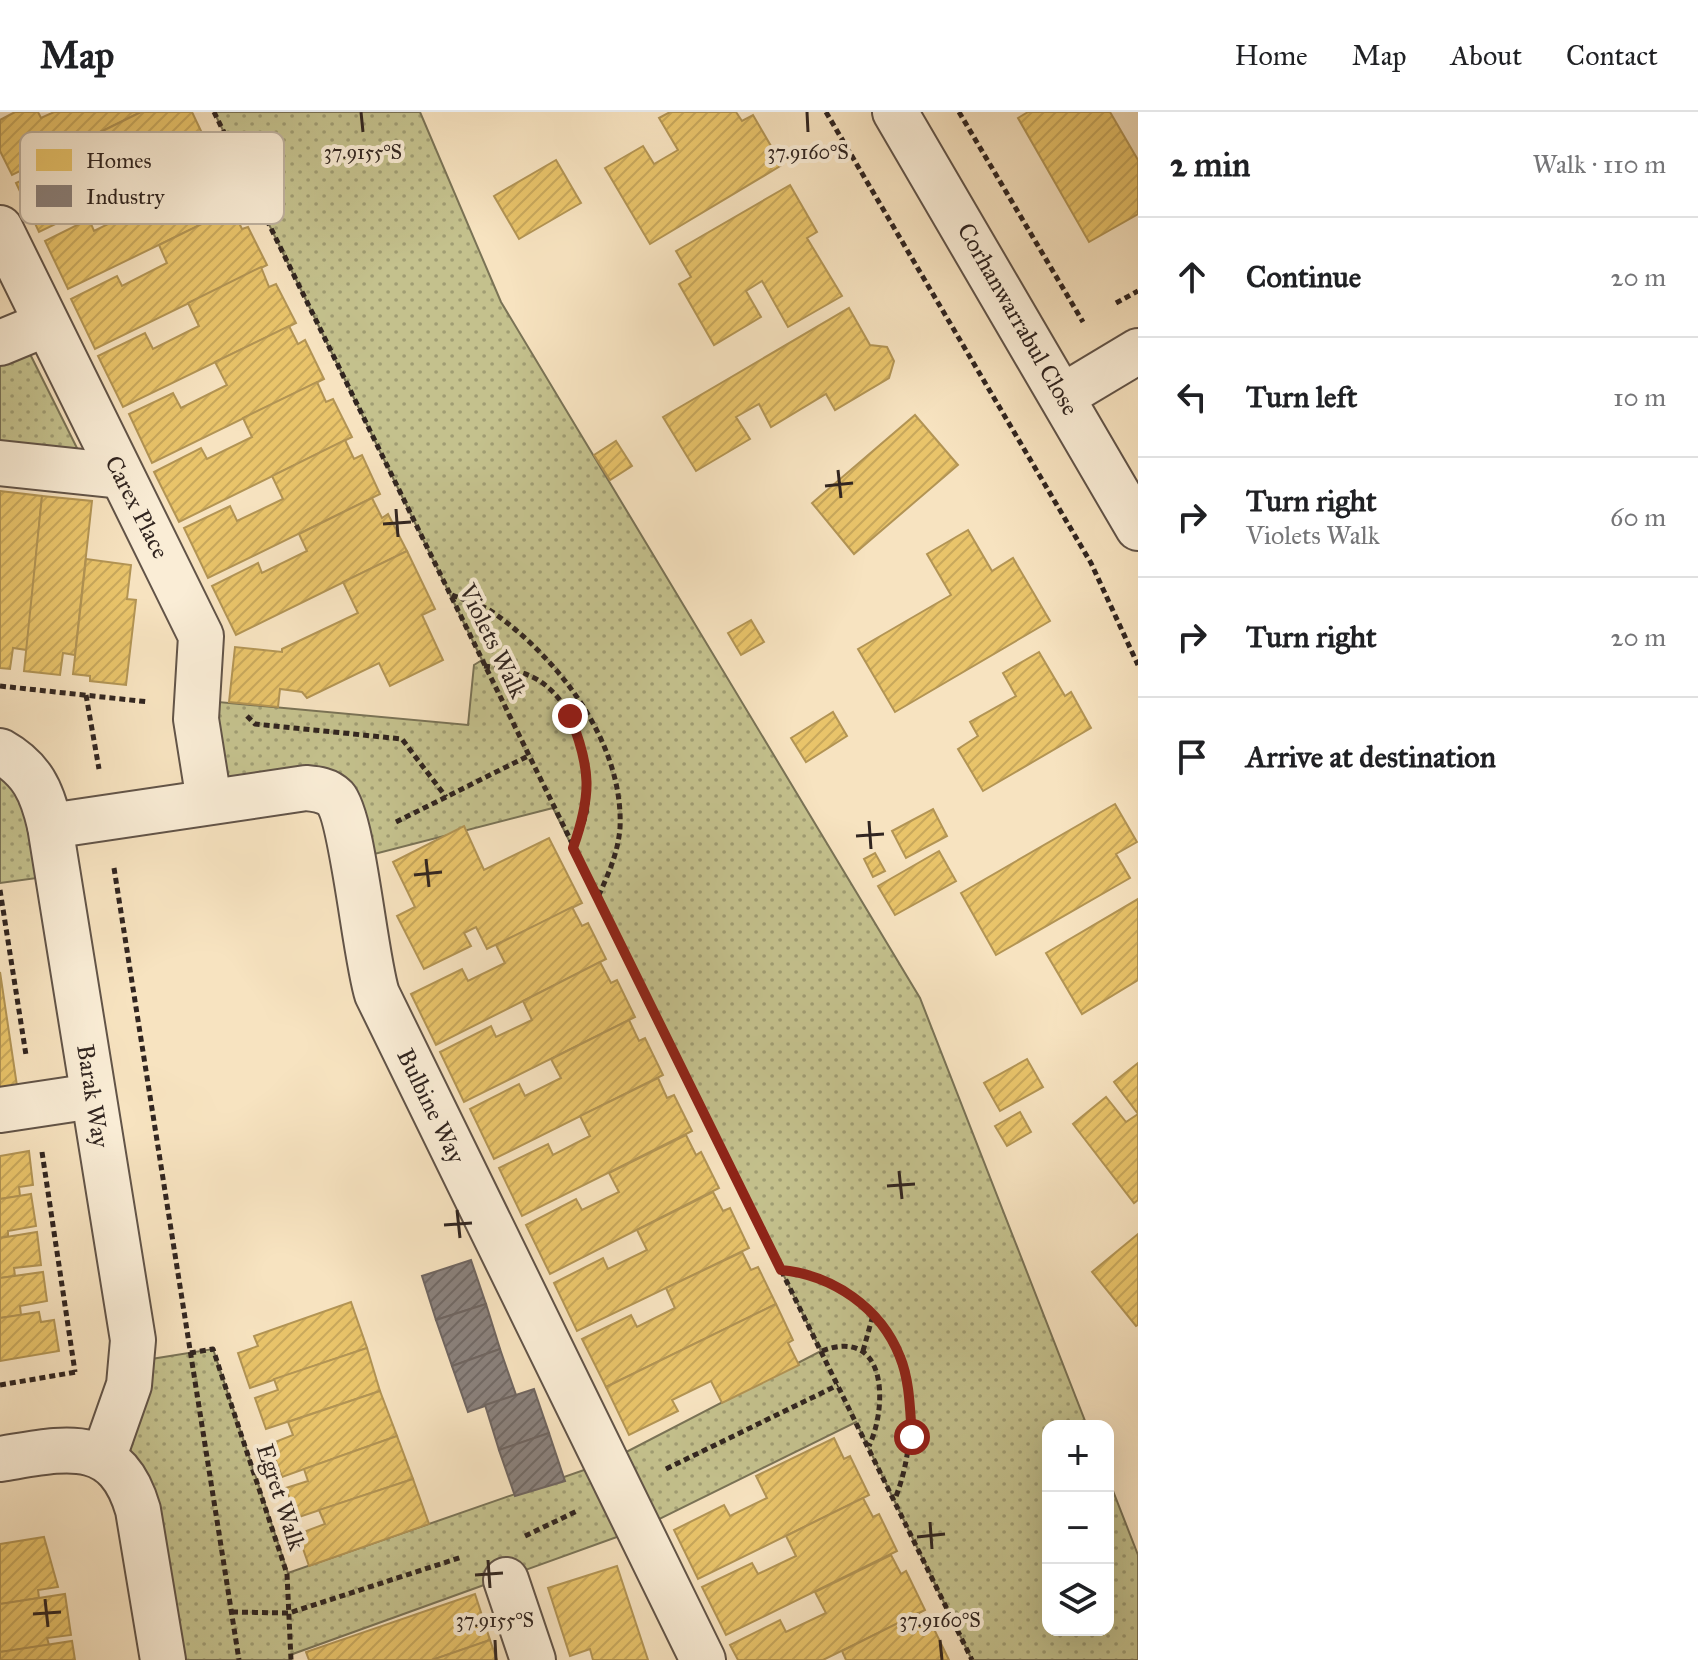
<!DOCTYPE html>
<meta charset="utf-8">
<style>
body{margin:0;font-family:"IM FELL Great Primer",serif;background:#f6f6f6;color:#202124}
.controls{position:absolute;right:24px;bottom:24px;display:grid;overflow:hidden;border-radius:16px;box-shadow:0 8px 32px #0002}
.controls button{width:72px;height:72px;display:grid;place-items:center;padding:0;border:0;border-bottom:2px solid #e0e0e0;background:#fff;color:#202124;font:40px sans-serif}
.stop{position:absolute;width:24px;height:24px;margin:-18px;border:6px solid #8f2418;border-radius:50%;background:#fff}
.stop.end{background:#8f2418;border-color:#fff;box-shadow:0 2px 8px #0008}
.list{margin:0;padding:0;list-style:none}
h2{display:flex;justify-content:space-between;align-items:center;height:104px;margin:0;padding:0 32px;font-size:34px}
h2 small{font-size:26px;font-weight:400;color:#757577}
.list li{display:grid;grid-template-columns:52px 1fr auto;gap:24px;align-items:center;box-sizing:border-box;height:120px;padding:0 32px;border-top:2px solid #e0e0e0}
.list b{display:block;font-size:30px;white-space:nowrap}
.list p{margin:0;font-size:26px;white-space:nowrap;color:#757577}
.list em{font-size:26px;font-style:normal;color:#757577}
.icon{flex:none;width:44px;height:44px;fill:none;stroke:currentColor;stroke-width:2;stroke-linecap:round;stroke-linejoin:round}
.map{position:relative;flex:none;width:1138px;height:1548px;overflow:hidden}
header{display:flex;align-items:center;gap:48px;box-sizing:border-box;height:112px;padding:0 40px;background:#fff;border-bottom:2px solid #e0e0e0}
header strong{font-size:38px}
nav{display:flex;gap:44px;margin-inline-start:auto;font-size:28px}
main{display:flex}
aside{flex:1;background:#fff}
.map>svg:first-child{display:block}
.grass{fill:url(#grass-dots);stroke:#7a7356;stroke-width:2}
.homes{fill:url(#homes-hatch);stroke:#b29454;stroke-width:2}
.industry{fill:url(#industry-hatch);stroke:#6f6560;stroke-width:2}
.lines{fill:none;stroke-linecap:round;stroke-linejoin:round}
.minor-casing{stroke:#625448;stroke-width:48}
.path{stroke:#312520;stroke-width:5;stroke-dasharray:6 4;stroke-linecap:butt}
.minor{stroke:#faedd6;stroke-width:44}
.route{stroke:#8f2418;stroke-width:10}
.ticks{fill:none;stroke:#312520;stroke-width:3}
.labels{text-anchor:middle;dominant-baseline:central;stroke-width:8;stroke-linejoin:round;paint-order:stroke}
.street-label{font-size:24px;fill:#312520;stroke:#faedd6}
.key{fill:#faedd6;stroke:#beb19f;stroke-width:2}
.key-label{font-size:22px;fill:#312520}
.ticks-label{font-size:20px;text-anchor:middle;fill:#312520;stroke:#faedd6;stroke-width:8;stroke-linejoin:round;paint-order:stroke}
</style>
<header>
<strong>Map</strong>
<nav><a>Home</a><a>Map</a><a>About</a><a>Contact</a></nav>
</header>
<main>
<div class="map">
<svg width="1138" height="1548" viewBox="0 0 1138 1548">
<defs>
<pattern id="grass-dots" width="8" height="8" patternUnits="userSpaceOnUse" patternTransform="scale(2)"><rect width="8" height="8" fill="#c4c18d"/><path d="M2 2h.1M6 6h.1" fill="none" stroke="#a09d73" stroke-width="1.8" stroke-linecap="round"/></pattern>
<pattern id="homes-hatch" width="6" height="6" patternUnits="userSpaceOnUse" patternTransform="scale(2)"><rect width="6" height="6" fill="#e9c46a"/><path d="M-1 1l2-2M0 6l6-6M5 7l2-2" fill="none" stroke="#c8a85c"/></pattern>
<pattern id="industry-hatch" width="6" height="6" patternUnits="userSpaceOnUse" patternTransform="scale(2)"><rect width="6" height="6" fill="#8a817c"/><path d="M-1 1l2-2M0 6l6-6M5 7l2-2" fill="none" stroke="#716965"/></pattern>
</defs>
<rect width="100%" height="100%" fill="#f7e3c0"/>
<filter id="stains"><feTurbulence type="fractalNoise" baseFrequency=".0025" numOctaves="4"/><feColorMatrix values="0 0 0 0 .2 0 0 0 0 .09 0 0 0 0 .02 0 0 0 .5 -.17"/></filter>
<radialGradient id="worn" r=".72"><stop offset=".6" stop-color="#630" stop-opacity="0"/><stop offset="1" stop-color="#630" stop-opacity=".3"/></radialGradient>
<g class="grass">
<polygon points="214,0 420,0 501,190 920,886 1087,1314 1048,1314 1048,1518 1108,1518 1108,1366 1138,1443 1138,1548 972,1548 856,1310 639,1417 290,1543 291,1548 163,1548 121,1303 133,1250 213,1237 288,1461 607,1350 821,1239 553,696 351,748 338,689 209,689 197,588 468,613 474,553 482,548"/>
<polygon points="20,222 89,360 0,351 0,231"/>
<polygon points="0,639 59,763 0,771"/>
</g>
<g class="homes">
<polygon points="15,0 38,0 41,6 54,0 141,0 12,63 0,39 0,8"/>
<polygon points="141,0 192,0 210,38 39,120 16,71 61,50 56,42"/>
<polygon points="670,0 736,0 742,9 753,3 782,53 650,132 605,56 643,34 654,52 678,38 659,6"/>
<polygon points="1028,0 1110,0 1138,48 1138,102 1089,130 1018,6"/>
<polygon points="205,40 215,59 221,56 239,94 68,177 45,129 89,107 94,119 141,96 131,76"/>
<polygon points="556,48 581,91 519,127 494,84"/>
<polygon points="790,73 817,120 807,126 842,184 788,215 762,169 746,179 761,205 714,233 679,172 691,165 676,139"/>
<polygon points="232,97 242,117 248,115 267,153 95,237 71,187 117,164 122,174 167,151 159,133"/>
<polygon points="261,155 269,175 276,172 296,211 123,295 98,244 145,221 153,237 199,214 188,191"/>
<polygon points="849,196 870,233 887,235 894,249 889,266 835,298 826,282 771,315 759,292 736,305 750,327 696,359 663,305"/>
<polygon points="289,214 298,232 305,228 324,267 152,351 129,302 173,281 181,296 227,273 215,250"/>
<polygon points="317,270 326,290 333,287 352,325 179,410 154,360 201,336 207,347 252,325 243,306"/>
<polygon points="915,303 958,353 854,442 812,391"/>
<polygon points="345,328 354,347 362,343 380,382 208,466 184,416 230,394 237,409 283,387 272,364"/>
<polygon points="616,329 632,354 610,368 594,343"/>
<polygon points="0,379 42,384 27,538 13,536 10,557 0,556"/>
<polygon points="42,384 92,389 75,543 63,541 60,563 24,559"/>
<polygon points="372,386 382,406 388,402 407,439 236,523 212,474 258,451 262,461 307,439 299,422"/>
<polygon points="968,418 992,459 1013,446 1050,509 895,600 858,537 951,483 927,442"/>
<polygon points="407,439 435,497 422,503 443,548 390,574 379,551 307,586 302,580 280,577 278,595 229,590 235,535 282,540 282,537 358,501 343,470"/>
<polygon points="86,447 131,453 127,487 136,488 126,573 90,569 90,564 73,562"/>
<polygon points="751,508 764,530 741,543 728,521"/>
<polygon points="1039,540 1065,584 1071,580 1091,616 983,679 958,637 978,624 970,610 1016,584 1003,561"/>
<polygon points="833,600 847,624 806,650 791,626"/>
<polygon points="1115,692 1137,730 1116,742 1130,766 996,843 961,781"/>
<polygon points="933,697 947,724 906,746 892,719"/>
<polygon points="464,714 484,758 549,726 582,791 487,837 476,815 464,821 471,834 424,857 397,804 415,795 393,750"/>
<polygon points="939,739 956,769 895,803 878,774"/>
<polygon points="875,741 885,759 873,765 864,747"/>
<polygon points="1138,787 1138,868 1082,902 1046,841"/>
<polygon points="572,795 582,814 588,811 606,847 436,933 411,882 462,857 468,869 505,851 496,833"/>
<polygon points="600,850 611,871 617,868 635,905 464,990 440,940 491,914 496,925 532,908 523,889"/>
<polygon points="0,860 17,974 0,976"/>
<polygon points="629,908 639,929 645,926 663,963 494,1047 470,997 519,972 525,984 561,966 551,947"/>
<polygon points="1027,947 1043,975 1000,999 984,971"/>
<polygon points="1138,951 1138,1088 1134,1091 1073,1012 1106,985 1126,1010 1138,1002 1114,970"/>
<polygon points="658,966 667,986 674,983 692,1019 522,1104 499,1056 548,1032 553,1043 590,1024 580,1004"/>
<polygon points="1020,1000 1031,1020 1007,1034 995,1014"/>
<polygon points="686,1023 696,1043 701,1040 719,1076 550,1162 526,1113 576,1087 582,1098 619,1080 609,1061"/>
<polygon points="29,1039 33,1073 19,1075 20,1084 0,1087 0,1044"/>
<polygon points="713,1080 723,1099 730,1096 749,1136 577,1219 554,1171 603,1146 608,1157 647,1138 637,1118"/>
<polygon points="31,1082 36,1114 8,1119 8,1124 0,1126 0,1087"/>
<polygon points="37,1120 41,1153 14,1156 15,1164 0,1166 0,1126"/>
<polygon points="1138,1122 1138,1213 1136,1214 1092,1160"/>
<polygon points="742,1140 751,1158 758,1155 776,1192 606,1275 582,1227 631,1203 637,1215 675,1196 666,1176"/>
<polygon points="43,1160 47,1189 20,1194 21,1203 0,1206 0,1166"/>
<polygon points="351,1190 367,1236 250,1276 238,1241 258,1234 254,1224"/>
<polygon points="776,1192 793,1228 788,1231 799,1253 722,1291 711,1269 672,1288 678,1299 629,1323 606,1275"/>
<polygon points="39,1200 41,1210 54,1208 59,1239 0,1249 0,1206"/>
<polygon points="367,1236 380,1279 266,1317 255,1286 278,1278 274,1267"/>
<polygon points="380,1279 397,1324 282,1365 270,1332 293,1323 288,1310"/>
<polygon points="397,1324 413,1367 296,1406 286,1376 308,1369 304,1357"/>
<polygon points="834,1326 844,1347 850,1344 869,1383 698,1467 674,1418 724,1393 730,1404 767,1386 756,1364"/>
<polygon points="413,1367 429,1412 309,1454 298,1422 325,1412 319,1398"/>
<polygon points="863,1386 873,1405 879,1402 897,1439 726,1523 702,1475 752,1451 758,1462 796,1444 786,1424"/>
<polygon points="44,1425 58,1475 38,1478 39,1486 0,1492 0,1432"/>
<polygon points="891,1443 901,1462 906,1459 925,1498 823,1548 738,1548 730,1533 780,1508 786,1520 826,1501 815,1480"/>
<polygon points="617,1454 648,1548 593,1548 590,1537 570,1544 548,1476"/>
<polygon points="65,1482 71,1523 47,1526 49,1533 0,1540 0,1492"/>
<polygon points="475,1482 490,1528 432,1548 309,1548 306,1540"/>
<polygon points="918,1501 928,1520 934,1517 949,1548 846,1548 842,1539"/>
<polygon points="490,1528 497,1548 432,1548"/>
<polygon points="72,1529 75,1548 0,1548 0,1540"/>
</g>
<g class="industry">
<polygon points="471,1148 486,1192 436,1208 422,1164"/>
<polygon points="486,1192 500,1237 452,1254 436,1208"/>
<polygon points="500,1237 516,1283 468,1300 452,1254"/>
<polygon points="534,1277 549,1321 499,1338 485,1293"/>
<polygon points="549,1321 565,1369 515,1384 499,1338"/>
</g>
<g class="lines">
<defs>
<g id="minor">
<polyline points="895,0 1138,416"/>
<polyline points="0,116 201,524 196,607 209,689"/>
<polyline points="0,231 46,212"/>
<polyline points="1063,284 1138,239"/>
<polyline points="0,351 121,364"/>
<path d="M0 639C32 657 42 679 50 714L133 1228 129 1273 104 1344"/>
<path d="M50 714 306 676C317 677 327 678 335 686 353 706 365 845 377 882L703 1548"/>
<polyline points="0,998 93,984"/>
<path d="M0 1347C63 1337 116 1321 138 1398L163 1548"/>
<polyline points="506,1468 533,1548"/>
</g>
</defs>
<use href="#minor" class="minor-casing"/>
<g class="path">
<polyline points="214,0 972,1548"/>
<polyline points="826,0 1091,451 1138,553"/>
<polyline points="959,0 1083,210"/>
<polyline points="1116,191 1138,179"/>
<path d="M452 483C464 488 480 492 491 499 558 545 624 631 620 716 618 741 608 763 598 785"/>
<path d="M484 554C503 556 521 558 538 568 577 592 591 651 587 694 586 708 578 722 574 735"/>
<polyline points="0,574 149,590"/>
<polyline points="86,583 99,657"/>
<polyline points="247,604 255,612 402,627 446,685"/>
<polyline points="570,604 580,588"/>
<polyline points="396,710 528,644"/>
<polyline points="114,756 239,1548"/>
<polyline points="0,778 26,943"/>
<polyline points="42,1040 75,1260"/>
<path d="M781 1158C898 1169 933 1291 895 1387"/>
<path d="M822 1239C887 1214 888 1294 869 1334"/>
<polyline points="863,1239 873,1203"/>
<polyline points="190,1241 213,1237 287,1462 291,1548"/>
<polyline points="0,1273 76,1260"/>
<polyline points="666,1357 838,1273"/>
<polyline points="525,1424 577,1399"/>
<polyline points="232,1500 289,1501 462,1445"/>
</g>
<use href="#minor" class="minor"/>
</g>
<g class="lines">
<path class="route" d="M570 604C591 656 592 683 573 736L781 1158C833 1163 881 1196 900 1245 910 1269 910 1300 912 1325"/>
</g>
<path class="ticks" d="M361 0 363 20M807 0 808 20M838 358 841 386M825 374 853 371M396 397 398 425M383 412 411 410M869 709 871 737M856 724 884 722M426 747 429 775M414 763 442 760M899 1059 902 1087M887 1074 915 1072M457 1098 460 1126M444 1113 472 1111M930 1410 932 1437M917 1425 945 1422M488 1448 490 1476M475 1463 503 1461M45 1487 48 1515M33 1502 61 1500M495 1528 496 1548M940 1528 942 1548"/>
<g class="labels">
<g class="street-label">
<text transform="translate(1018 207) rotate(60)">Corhanwarrabul Close</text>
<text transform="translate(137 395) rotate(63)">Carex Place</text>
<text transform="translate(493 529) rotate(64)">Violets Walk</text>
<text transform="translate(93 984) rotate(81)">Barak Way</text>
<text transform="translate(431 994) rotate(64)">Bulbine Way</text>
<text transform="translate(281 1385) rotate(72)">Egret Walk</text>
</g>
</g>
<rect x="20" y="20" width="264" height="92" rx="12" class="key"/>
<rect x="36" y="37" width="36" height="22" fill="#e9c46a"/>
<rect x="36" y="73" width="36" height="22" fill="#8a817c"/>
<g class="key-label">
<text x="86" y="56">Homes</text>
<text x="86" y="92">Industry</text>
</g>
<g class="ticks-label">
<text x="363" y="47">37.9155°S</text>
<text x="808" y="47">37.9160°S</text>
<text x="495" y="1515">37.9155°S</text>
<text x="940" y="1515">37.9160°S</text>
</g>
<rect width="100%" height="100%" filter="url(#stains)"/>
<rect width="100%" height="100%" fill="url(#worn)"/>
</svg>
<div class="controls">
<button>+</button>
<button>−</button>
<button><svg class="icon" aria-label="layers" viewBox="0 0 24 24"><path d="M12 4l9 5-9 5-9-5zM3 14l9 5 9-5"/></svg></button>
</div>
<div class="stop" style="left:912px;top:1325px"></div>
<div class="stop end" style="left:570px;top:604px"></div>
</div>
<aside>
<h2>2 min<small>Walk · 110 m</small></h2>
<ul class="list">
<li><svg class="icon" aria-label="ahead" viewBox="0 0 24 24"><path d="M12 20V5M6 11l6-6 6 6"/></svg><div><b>Continue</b></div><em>20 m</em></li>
<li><svg class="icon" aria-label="left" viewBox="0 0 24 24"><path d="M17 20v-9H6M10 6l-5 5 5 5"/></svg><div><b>Turn left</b></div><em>10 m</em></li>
<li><svg class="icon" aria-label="right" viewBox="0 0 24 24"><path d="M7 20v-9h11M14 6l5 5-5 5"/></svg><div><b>Turn right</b><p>Violets Walk</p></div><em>60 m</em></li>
<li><svg class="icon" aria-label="right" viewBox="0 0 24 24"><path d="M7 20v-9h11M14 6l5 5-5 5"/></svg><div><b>Turn right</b></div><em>20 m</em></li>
<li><svg class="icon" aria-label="arrive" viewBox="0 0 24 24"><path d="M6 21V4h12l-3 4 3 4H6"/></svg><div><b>Arrive at destination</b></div></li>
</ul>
</aside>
</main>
